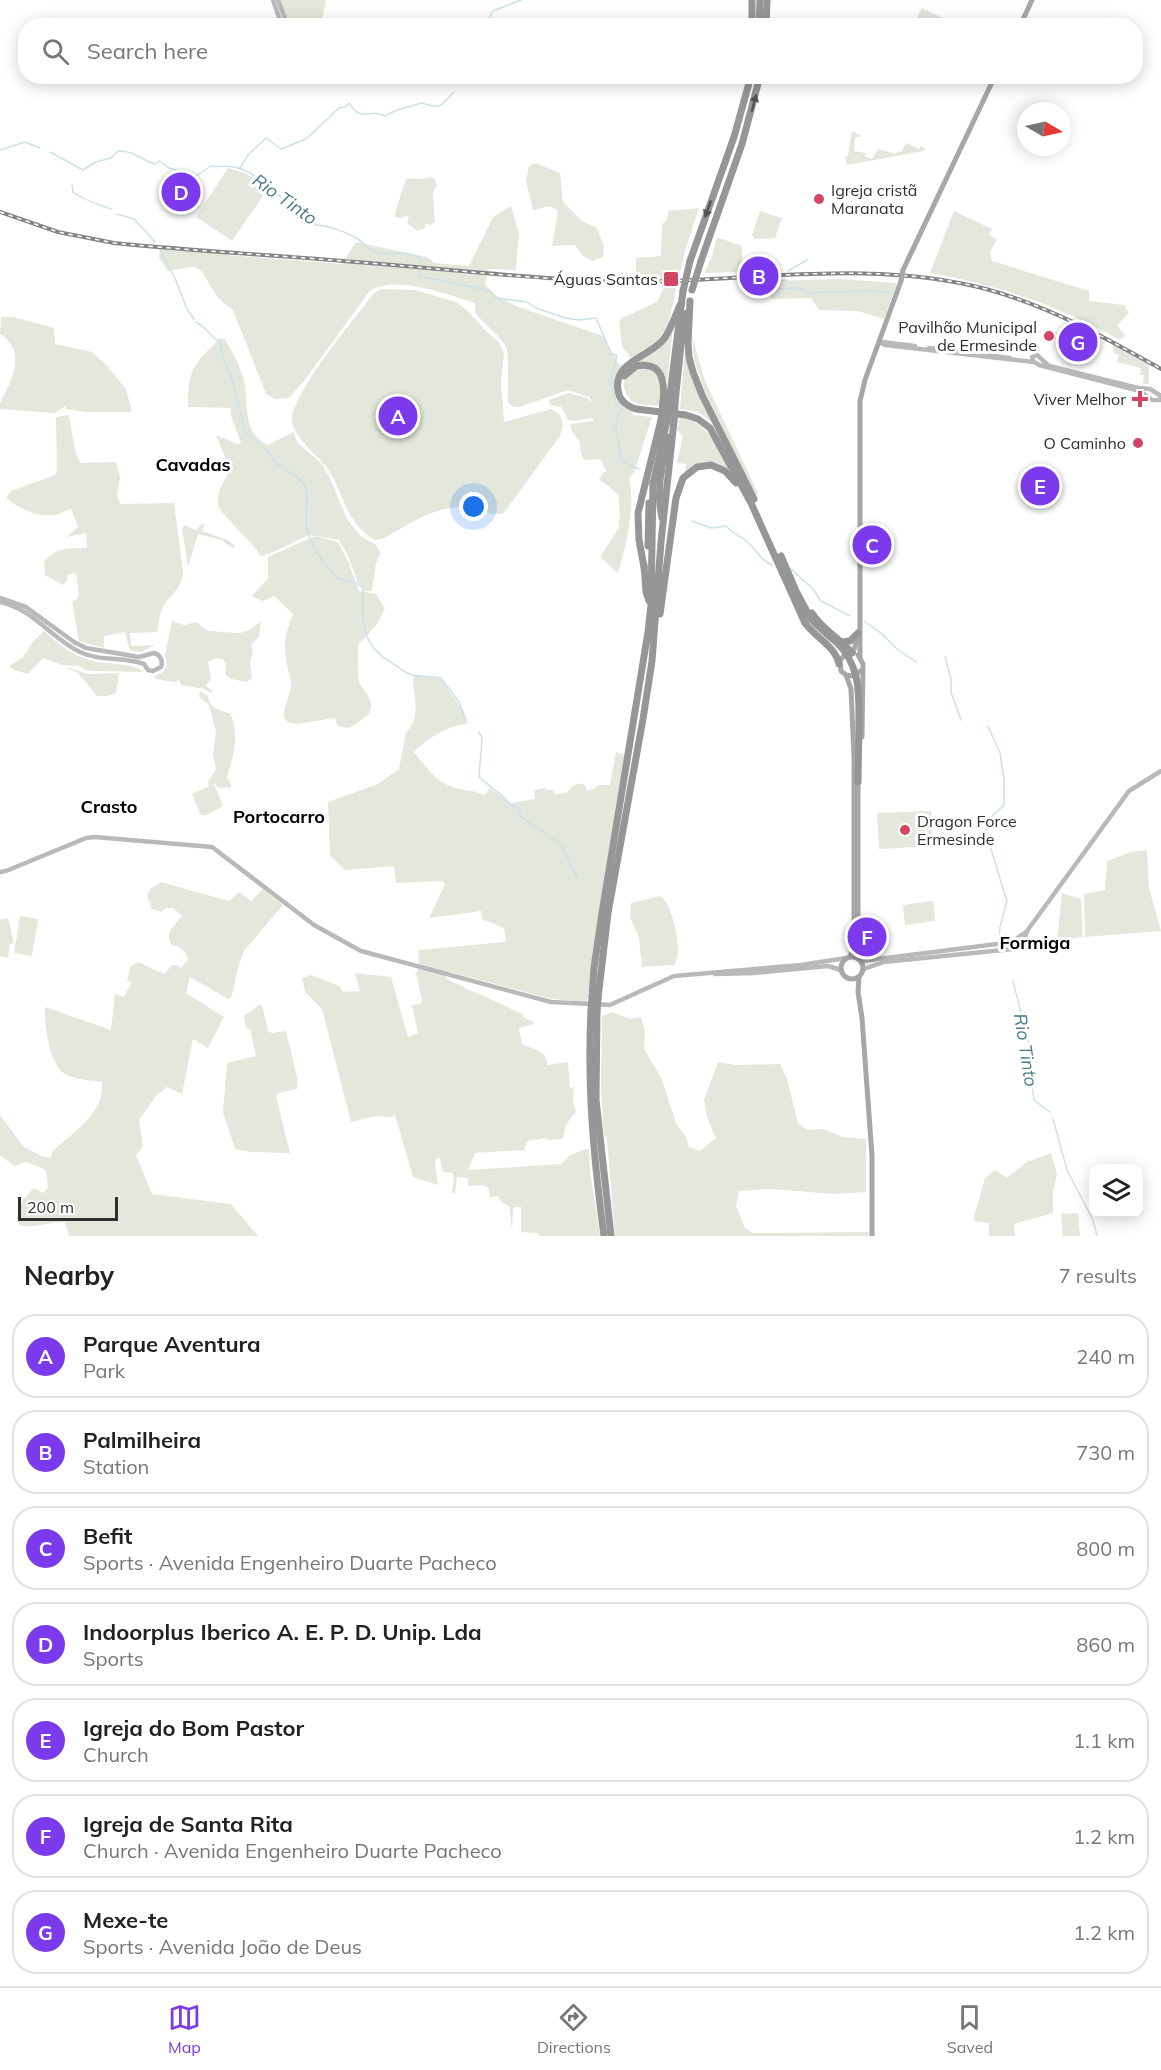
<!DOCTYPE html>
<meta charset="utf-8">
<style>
body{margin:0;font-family:Mulish,sans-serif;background:#f6f6f6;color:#222}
.controls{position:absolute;right:18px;bottom:18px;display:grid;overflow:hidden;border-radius:12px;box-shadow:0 3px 15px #0003}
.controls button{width:54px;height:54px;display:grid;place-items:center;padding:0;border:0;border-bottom:2px solid #e0e0e0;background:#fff;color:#222;font:30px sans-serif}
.compass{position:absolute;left:1017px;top:102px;width:54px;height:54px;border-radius:50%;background:#fff;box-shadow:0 3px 15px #0003;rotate:99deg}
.scale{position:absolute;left:18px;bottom:15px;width:100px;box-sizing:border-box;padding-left:6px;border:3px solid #2f2f2f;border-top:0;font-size:16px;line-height:21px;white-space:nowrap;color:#2f2f2f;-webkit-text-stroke:4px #fff;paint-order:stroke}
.you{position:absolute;left:474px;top:507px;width:21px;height:21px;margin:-15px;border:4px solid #fff;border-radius:50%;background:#1a73e8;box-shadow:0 0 0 9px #1a73e833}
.badge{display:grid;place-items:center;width:39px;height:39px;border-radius:50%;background:#7c3aed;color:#fff;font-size:20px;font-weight:700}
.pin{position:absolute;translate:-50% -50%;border:3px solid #fff;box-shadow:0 2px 6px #0006}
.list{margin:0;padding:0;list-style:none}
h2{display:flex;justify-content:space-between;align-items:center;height:78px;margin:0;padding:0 24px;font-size:26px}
h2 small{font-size:20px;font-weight:400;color:#767676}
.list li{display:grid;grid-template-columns:39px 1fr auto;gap:18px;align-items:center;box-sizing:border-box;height:84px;margin:0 12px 12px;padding:0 12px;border:2px solid #e0e0e0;border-radius:24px}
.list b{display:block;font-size:22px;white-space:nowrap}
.list p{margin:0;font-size:20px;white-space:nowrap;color:#767676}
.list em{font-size:20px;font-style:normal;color:#767676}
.icon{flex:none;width:33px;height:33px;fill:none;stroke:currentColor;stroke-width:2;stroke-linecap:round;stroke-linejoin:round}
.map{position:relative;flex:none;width:1161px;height:1236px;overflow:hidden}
.search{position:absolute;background:#fff;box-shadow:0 3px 15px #0003;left:18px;right:18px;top:18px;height:66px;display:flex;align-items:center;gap:15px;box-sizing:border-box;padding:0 21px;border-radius:24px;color:#767676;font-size:22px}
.sheet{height:750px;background:#fff}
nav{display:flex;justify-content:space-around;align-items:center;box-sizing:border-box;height:84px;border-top:2px solid #e0e0e0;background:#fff;font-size:16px;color:#767676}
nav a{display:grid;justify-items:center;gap:3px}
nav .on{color:#7c3aed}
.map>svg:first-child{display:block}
.green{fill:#e4e8dc}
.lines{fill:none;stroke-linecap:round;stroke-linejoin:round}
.stream{stroke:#cde1e8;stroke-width:1.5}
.secondary{stroke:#b9b9b9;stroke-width:4.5}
.primary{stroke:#a7a7a7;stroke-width:5}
.motorway{stroke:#969696;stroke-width:7}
.rail-casing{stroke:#848484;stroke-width:4}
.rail{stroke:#fff;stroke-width:1.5;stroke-dasharray:4.5;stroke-linecap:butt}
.primary-bridge{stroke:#a7a7a7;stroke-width:5}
.motorway-bridge{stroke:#969696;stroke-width:7}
.oneway{fill:#535353}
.poi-dot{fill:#d24663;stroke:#fff;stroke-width:2}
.labels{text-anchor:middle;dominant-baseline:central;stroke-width:6;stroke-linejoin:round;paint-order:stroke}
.poi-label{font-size:16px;fill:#2f2f2f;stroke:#fff;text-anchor:end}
.water-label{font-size:18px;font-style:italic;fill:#467888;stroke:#fff}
.neighbourhood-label{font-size:18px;font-weight:bold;fill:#000;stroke:#fff}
</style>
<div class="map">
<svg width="1161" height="1236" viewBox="0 0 1161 1236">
<rect width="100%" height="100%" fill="#fff"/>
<g class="green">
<polygon points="280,0 326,0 321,25 290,25"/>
<polygon points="922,8 951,22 950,25 913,25"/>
<polygon points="852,131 862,136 855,138 854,151 866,153 865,156 872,159 878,149 896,154 898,151 901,152 906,143 919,149 921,146 925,149 924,151 847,165 845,157 848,156"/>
<path d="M535 163 560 173 563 202 582 221 597 228 604 246 603 257 592 261 583 256 575 245 552 246 558 211C549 202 543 209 533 210L526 181 529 166Z"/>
<polygon points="228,168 245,173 268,189 232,241 196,217"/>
<path d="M430 177 435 179 437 185 433 193 435 222 430 225 425 224V228L417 231 407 223 409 217 406 216 401 218 395 217V213L406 179C415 178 421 180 430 177Z"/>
<path d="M511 206 519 234 516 270 488 269 485 284 493 294 516 306 603 336 618 363 622 366 619 371 615 386 633 411V415L652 417 634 473 629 478C636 507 626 545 618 573L600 557 620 526 618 524 620 517 618 494 599 479 604 472H607L600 459 584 460C580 454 581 450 580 444 577 436 571 432 570 424L593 421V418L574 421 568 420 561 407 550 405 549 400 568 393 588 398 594 405 589 397 568 390 520 407H514L508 403C507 392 510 351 505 345 497 333 484 324 475 313V303C449 295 393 273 369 292L304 381 289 398 275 399 266 394 233 310 218 298 202 272 197 268 191 267 168 271 159 258 160 246 226 251 227 255 342 264 356 242 427 257 435 263 469 266 493 217Z"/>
<polygon points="699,208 685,251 668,325 657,341 631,358 622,346 619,321 622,318 657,302 664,287 660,283 636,284 636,258 661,256 662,224 667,220 668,211"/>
<polygon points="760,211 782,218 775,238 755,239 752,235"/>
<path d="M954 211 992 229 989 234 997 240 990 252 992 261 1089 291V301L1124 305 1129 313 1117 325 1125 336 1120 340C1060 306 998 285 930 273Z"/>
<polygon points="717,237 742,246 742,272 704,273 712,257"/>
<polygon points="841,279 897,283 884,319 858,311 819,310 811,298 771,299 771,281"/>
<path d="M381 289 415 290 456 302 467 310 486 331 499 342 504 354 501 381 504 422 551 409 560 415 563 425 560 436 507 509 502 514C487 515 474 507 460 507 430 508 407 526 382 539L374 540C347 522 346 502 332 476 322 457 299 444 293 425 291 419 292 412 295 407 312 368 348 327 374 293Z"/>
<path d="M1 317H13L54 328 55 344 92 352 107 366 126 389 132 412H86L66 409V406L54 413 0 409V403C11 382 28 351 0 334Z"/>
<path d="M673 328 667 382C662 367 651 359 635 363Z"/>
<polygon points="692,336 705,381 758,493 755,495 704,390 694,359"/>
<path d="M224 338C231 350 239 363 243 377 250 401 240 432 268 445L293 432 298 443 322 464 329 476 347 519 361 536 375 544 381 553 376 563 372 591H364L358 583 349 558 339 540 309 535 269 554 260 556 256 549 220 510C213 496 223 483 230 470L216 435 237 444 241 443 231 416V408L188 407C188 369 193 365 219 339Z"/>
<polygon points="1113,345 1149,365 1149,384 1143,384 1144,375 1140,375 1141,368 1117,362 1119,355 1114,353"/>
<polygon points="685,349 715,424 698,412 680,409"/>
<path d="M642 367 654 371 661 382 660 406C652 405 643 406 635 403 625 397 619 383 629 374 632 371 637 369 642 367Z"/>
<path d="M69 415 75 451 80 463 116 462 120 477 117 496 120 504 174 503 183 572C182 588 173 592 165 604 159 612 159 623 157 632L130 633 131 646 155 645 141 652 130 651 125 632 104 636V648L79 641 72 601 76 600 79 595 76 573 67 575 68 580 63 585 45 575 44 562C57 546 68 549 87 548L86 533 66 537 78 527 71 509C65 510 60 515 53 515 36 517 18 508 6 498L11 491 55 475 57 470 56 417Z"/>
<path d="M680 417C708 422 717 447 730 470L715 465 685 473 686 464 677 463 683 436 677 430Z"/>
<polygon points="202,524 204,525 202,531 228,540 235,546 232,548 222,540 198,534 188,567 182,528 184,525 196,530"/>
<path d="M315 536 338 542 349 563 359 591 376 594 385 608 378 623 358 645C359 657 356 672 360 684 362 688 366 692 368 696 378 713 362 720 349 728L338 726 335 718 296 724C291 723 286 722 284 717 282 710 292 693 291 684 291 678 288 671 287 665 283 643 285 634 293 614L274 596 263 601 252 596 268 578V557Z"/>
<polygon points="172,621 184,625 196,622 208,631 240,633 249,630 261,621 259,637 251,645 253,651 250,663 252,678 247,682 231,679 225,674 226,664 223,659 216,658 208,662 211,679 206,686 213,691 211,693 204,689 182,685 178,680 175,682 155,679 155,676 163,672 167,665 165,655"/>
<path d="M44 631C58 644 74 657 93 661 109 665 130 662 144 672L93 671 85 670 79 666 62 665 43 658 28 674 14 670 9 666 22 658 33 642Z"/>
<path d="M65 668C75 667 84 675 94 674 102 674 110 673 119 673L116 693 107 696H97L77 672Z"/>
<path d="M415 675 441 679 464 712 466 721 465 724C442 728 431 737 414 752 424 765 437 783 453 787 464 791 474 790 485 795L490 788 510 803 535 799 534 790 545 788 546 790H554V793C559 795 564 793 568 792 572 785 577 783 584 784L587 791 594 789 598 785H610L616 752 626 755 616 804 587 1002 552 999 450 972 445 976 447 979C472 992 499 1002 524 1015L523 1017 534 1022V1024L519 1028 522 1044C533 1050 548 1050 547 1065L568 1062 570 1088 574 1087 573 1102 576 1111 566 1125 563 1139 548 1140 546 1138 527 1141 524 1150 475 1153 468 1170 561 1164 570 1155 589 1148 590 1171 600 1236H539L538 1233 521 1232V1207H514L513 1210 512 1231 509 1206 501 1202 498 1196 490 1197 489 1189 484 1185 468 1186V1178L457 1177 455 1194 452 1192 454 1178 452 1173 443 1172 440 1158H437L435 1162 438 1185 413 1177 395 1115 389 1117 375 1116 351 1122 322 1009 305 992 302 978 311 975 339 986 343 992 360 991 355 973 391 977 408 1037 418 1033 412 1005 420 1004 422 1001 417 977 415 975 418 970 419 950 504 942 506 940 504 928 482 919 481 911 429 918 445 884 441 881 396 883 394 866 345 870 330 855 328 802 378 784 399 769 406 732C421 720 414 696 413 680Z"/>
<path d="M200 691 208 696C209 709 220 710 231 714 239 739 234 753 227 777L232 787 218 788 215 783 209 786 208 782 216 769 213 754 216 732 209 705 199 697Z"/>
<polygon points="214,784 223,806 206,815 201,815 192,794"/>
<polygon points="931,811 933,846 879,849 877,813"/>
<polygon points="1147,850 1149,888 1161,931 1085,937 1084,894 1105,890 1107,861 1131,852"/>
<path d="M161 882 229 901 239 892 251 901 263 889 283 905 244 951 239 964 231 998 228 999 190 977 186 993 224 1017 208 1048 193 1039 182 1094 167 1087 156 1096 139 1120 143 1146 136 1155 152 1194 231 1204 258 1236H69L65 1222C49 1222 34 1229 19 1225L17 1218 23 1199 34 1188 43 1193 48 1187 46 1170 27 1162 14 1166 0 1155V1115L24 1147 44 1157 50 1158 53 1151C74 1131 105 1113 102 1082 91 1080 74 1080 65 1074 49 1064 44 1025 45 1007L111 1030 115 994 124 997 131 983 127 980 131 966 138 962 164 974 172 965H177L181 968 188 959C185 950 181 947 172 945 163 934 175 925 182 916L173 908H166L161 912 152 909 147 896 150 889Z"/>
<polygon points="1062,893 1081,899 1083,937 1057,940"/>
<path d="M660 896C672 902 678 938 678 951 678 956 676 961 675 965L642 967 639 938 630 917 631 903Z"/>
<polygon points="933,901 935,921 905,925 903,905"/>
<polygon points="20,916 38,919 32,956 14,953"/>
<polygon points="8,918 14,943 10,944 8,958 0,956 0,920"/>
<polygon points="259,1005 262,1005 268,1031 272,1033 286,1031 297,1077 297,1089 278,1093 276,1096 290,1153 250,1152 235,1149 223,1112 227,1063 256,1056 250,1029 246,1028 244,1016"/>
<polygon points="612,1012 630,1019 641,1017 645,1031 644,1049 661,1077 676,1123 686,1137 689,1147 700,1151 716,1138 707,1117 704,1100 718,1062 734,1065 780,1064 787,1079 798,1123 807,1130 823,1129 843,1137 866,1139 866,1192 835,1194 770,1189 739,1191 736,1206 745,1228 753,1233 868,1232 869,1236 615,1236 607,1140 604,1134 603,1123 601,1091 602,1016"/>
<polygon points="1051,1153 1057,1174 1053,1192 1053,1213 1014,1224 1015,1236 989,1236 989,1223 974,1221 974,1217 985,1178 995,1170 1007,1178 1029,1160 1030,1161"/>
<polygon points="1078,1213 1080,1236 1063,1236 1061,1214"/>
</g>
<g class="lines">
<g class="stream">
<polyline points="485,25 493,11 521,0"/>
<polyline points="0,150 25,142 40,148"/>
<path d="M50 152 83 170 96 162 111 158 118 151C137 151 138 159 155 164L159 161 169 168 196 176 211 166C220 168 226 164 238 168 256 173 269 188 284 199 295 208 307 213 316 225 331 226 344 231 356 238 363 242 371 252 379 253 397 256 402 249 420 258L419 263"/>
<path d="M240 168 248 155 266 138 281 149 306 139 339 108 345 107 349 103C362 124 369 107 385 116 395 109 409 107 422 103 441 110 442 105 454 92"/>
<path d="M72 185 73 192C85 201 98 204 111 209"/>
<polyline points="117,214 134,219 155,242"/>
<polyline points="160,250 175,278 187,309 194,319"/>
<path d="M419 269V276L491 291 496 298 527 302 536 308 565 318 579 320 596 318 611 353 617 356C610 379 608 384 618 407L621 409 617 418 616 429 621 458 623 462 639 469"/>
<polyline points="788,271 807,260"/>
<polyline points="770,281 787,280"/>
<polyline points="799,288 804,290"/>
<polyline points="778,289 796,288"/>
<polyline points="773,290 775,289"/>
<polyline points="863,291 892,292"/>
<polyline points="806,293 860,291"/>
<path d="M196 322C206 327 210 336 220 342L223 358 232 379 245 430C251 441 259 440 265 448 271 455 273 461 280 466 288 472 302 477 305 487 309 498 305 512 306 524 308 541 322 561 332 573 340 585 356 577 363 589 363 622 360 645 392 663 398 667 405 673 412 675 422 677 431 676 441 678L459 702 467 723"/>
<path d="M692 521 711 528 726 526C732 533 739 535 746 541 757 549 757 558 772 565"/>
<polyline points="791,569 813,589 821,601 850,616"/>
<polyline points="864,621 882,634 897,649 916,662"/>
<polyline points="945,657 951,679 951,692 961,720"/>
<path d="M988 726 1000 753 1004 780V805C994 816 986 817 986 833L1007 901 1000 927 999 939"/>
<path d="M479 732 482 738 479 777C487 785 504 795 510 804L520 809V816L561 844 577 877"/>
<polyline points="1013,981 1030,1048 1028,1057 1034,1100 1050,1112"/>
<polyline points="1053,1119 1067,1170 1093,1220 1097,1236"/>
</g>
<g class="secondary">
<polyline points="273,0 282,26"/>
<polyline points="278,0 288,26"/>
<polyline points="879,342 885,345 1033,362"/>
<polyline points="882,342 915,346"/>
<polyline points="929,348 1010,358"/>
<polyline points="1161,396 1150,389 1138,388 1049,366 1037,355 1032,357 1033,361 1039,365 1140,391 1152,400 1161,400"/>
<path d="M0 598 26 607 74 642 86 648 139 657 154 653C161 655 163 661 161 667L153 671 148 670 144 664"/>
<path d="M0 602C33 609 51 638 80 652 100 662 124 656 144 664"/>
<polyline points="0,872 6,871 86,838 95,837 212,847 314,925 361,951 551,1002 610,1005 674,976 801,965 846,958"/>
<polyline points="862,961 1005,943 1016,939 1026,932"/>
<polyline points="864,969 884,962 1022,948 1027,931 1129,791 1161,771"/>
<polyline points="715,974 754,973 828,966 841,970"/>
</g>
<g class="primary">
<polyline points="1020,26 1032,0"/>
<polyline points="903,270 995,76"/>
<polyline points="850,653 845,655 840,660 841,671 846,675 853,676 862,670"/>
<polyline points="853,653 858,636"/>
<polyline points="858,655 863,664 862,737"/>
<polyline points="860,657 860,401 865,380 901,281"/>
<polyline points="846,675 851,689 854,758 854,923"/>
<polyline points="850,956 854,949 854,941"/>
<circle cx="852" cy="968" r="11"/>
<polyline points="858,958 858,779"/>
<polyline points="859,977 858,992 862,1018 872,1156 872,1236"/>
</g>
<g class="motorway">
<polyline points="752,0 752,26"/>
<polyline points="759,26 760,0"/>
<polyline points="766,26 767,0"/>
<polyline points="690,261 734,137 751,76"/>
<polyline points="701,261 742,144 760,76"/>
<polyline points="690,301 688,343 689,357 693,372 702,395 754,499"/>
<path d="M680 305C675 316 671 330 663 340 650 356 613 362 618 390 619 400 627 406 636 409L686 415 698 419 710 428 751 503 805 623C815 637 836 647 839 664"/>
<path d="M624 376 636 366C663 361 665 382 663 402"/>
<polyline points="669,403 683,291"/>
<polyline points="675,403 681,345 687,313"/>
<polyline points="653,484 667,421"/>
<path d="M662 518C656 491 661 463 670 437"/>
<polyline points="648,546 649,503"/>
<polyline points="781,556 796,591 811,619"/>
<polyline points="644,565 646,592 649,601"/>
<polyline points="644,567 639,540 638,513 661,420"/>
<path d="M812 613C822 629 839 638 852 653"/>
<polyline points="660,614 676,498 683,478 697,467 711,465 725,471 736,483"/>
<polyline points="842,642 850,641 858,633"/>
<polyline points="858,782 859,723"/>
<polyline points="592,997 594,968 602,913 648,632 651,605 653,482"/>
<polyline points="598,998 608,913 643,719 652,661 661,542 674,421"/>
<path d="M591 1011C587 1086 594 1161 604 1236"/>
<polyline points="597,1012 596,1100 611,1236"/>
</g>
<defs>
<path id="rail" d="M0 212 58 232 114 243C194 251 274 255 355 262 437 268 519 278 601 281 728 286 860 256 986 289 1049 306 1104 337 1161 369"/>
</defs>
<use href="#rail" class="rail-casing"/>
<use href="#rail" class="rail"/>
<polyline class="primary-bridge" points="901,281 903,270"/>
<g class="motorway-bridge">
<polyline points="692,290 701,261"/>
<polyline points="683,291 690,261"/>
<polyline points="661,420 663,402"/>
<polyline points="667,421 669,403"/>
<polyline points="674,421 675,403"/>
<path d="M811 619C819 628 827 634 836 642 860 664 859 692 859 723"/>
<polyline points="591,1011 592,997"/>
<polyline points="597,1012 598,998"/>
</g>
</g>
<defs><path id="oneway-solid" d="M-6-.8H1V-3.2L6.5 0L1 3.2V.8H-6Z" transform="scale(1.5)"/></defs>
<g class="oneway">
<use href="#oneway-solid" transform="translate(754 103) rotate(-75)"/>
<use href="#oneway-solid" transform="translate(708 209) rotate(109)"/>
</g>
<g class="poi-dot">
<circle cx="819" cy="199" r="6"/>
<rect x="663" y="271" width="16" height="16" rx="3"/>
<circle cx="1049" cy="336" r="6"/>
<path d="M1137 390h6v6h6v6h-6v6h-6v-6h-6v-6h6z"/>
<circle cx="1138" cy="443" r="6"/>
<circle cx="905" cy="830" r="6"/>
</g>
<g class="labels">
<g class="poi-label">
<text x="831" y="190" text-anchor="start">Igreja cristã<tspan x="831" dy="18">Maranata</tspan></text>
<text x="658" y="279">Águas Santas</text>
<text x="1037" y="327">Pavilhão Municipal<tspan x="1037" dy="18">de Ermesinde</tspan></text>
<text x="1126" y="399">Viver Melhor</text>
<text x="1126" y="443">O Caminho</text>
<text x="917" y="821" text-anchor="start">Dragon Force<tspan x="917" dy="18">Ermesinde</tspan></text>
</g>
<g class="water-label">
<text transform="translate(285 199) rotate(35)">Rio Tinto</text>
<text transform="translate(1026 1050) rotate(81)">Rio Tinto</text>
</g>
<g class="neighbourhood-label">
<text x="193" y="464">Cavadas</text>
<text x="109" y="806">Crasto</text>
<text x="279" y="816">Portocarro</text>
<text x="1035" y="942">Formiga</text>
</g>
</g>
</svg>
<div class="controls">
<button><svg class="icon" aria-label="layers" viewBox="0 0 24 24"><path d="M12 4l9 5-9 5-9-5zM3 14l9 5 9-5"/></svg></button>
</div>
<svg class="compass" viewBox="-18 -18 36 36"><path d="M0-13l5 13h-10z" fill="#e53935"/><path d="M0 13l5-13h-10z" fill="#767676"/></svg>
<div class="scale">200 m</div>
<div class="you"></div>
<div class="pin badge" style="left:398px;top:416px">A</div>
<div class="pin badge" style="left:759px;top:276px">B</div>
<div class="pin badge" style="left:872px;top:545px">C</div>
<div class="pin badge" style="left:181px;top:192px">D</div>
<div class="pin badge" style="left:1040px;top:486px">E</div>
<div class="pin badge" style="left:867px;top:937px">F</div>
<div class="pin badge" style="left:1078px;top:342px">G</div>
<div class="search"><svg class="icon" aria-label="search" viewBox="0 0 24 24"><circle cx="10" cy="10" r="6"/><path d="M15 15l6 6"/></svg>Search here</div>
</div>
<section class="sheet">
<h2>Nearby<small>7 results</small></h2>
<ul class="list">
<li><span class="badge">A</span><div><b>Parque Aventura</b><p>Park</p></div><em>240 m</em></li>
<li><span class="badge">B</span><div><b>Palmilheira</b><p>Station</p></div><em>730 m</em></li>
<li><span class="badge">C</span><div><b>Befit</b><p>Sports · Avenida Engenheiro Duarte Pacheco</p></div><em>800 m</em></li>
<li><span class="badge">D</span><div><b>Indoorplus Iberico A. E. P. D. Unip. Lda</b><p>Sports</p></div><em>860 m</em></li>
<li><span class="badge">E</span><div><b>Igreja do Bom Pastor</b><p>Church</p></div><em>1.1 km</em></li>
<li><span class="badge">F</span><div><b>Igreja de Santa Rita</b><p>Church · Avenida Engenheiro Duarte Pacheco</p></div><em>1.2 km</em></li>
<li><span class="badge">G</span><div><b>Mexe-te</b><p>Sports · Avenida João de Deus</p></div><em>1.2 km</em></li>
</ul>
</section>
<nav>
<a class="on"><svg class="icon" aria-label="map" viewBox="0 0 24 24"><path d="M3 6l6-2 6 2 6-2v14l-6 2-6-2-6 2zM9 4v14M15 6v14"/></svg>Map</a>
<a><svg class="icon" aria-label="directions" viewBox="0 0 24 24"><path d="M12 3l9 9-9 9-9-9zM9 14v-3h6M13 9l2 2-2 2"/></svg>Directions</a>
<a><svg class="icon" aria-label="saved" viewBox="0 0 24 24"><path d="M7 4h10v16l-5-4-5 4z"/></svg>Saved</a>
</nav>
